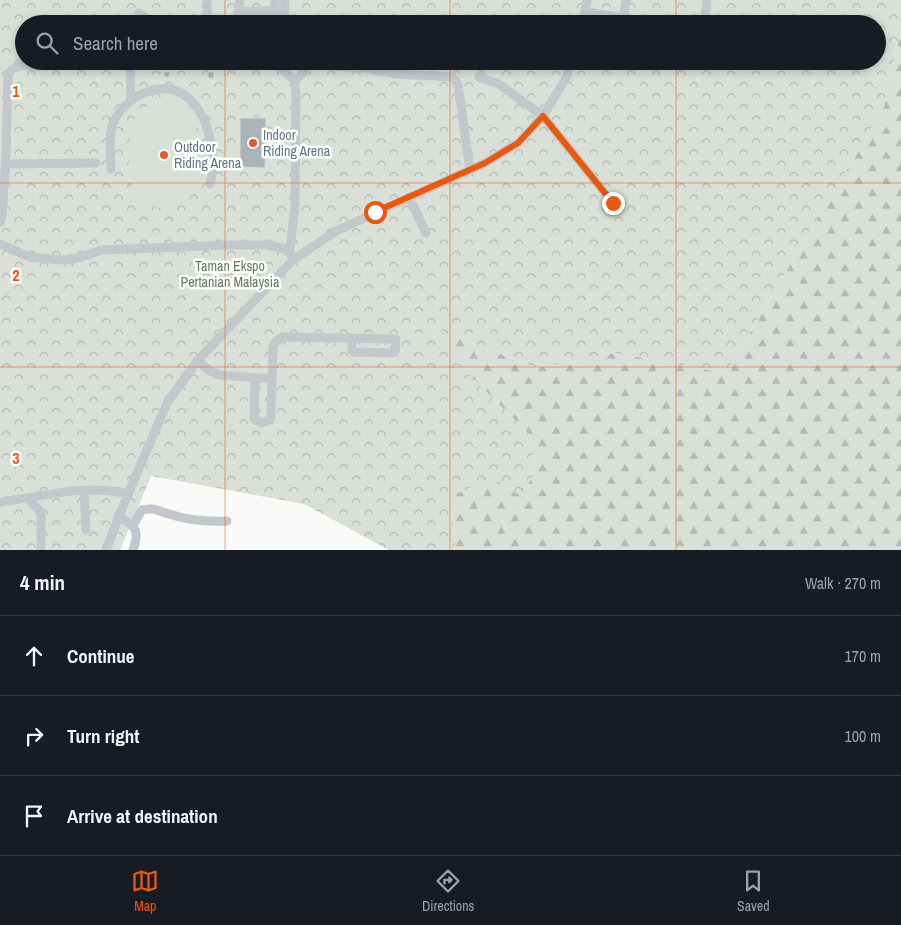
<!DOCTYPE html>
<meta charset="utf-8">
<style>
body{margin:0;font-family:"Archivo Narrow",sans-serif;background:#20242c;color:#f1f3f6}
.stop{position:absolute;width:15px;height:15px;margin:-11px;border:4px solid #ea580c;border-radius:50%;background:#fff}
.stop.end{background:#ea580c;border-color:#fff;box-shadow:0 1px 5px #0008}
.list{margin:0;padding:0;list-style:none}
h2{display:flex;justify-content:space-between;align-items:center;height:65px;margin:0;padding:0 20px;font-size:21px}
h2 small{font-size:16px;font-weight:400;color:#9ea1a6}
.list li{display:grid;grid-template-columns:32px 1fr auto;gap:15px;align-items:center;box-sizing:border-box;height:80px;padding:0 20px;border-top:1px solid #363941}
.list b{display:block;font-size:19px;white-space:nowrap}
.list em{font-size:16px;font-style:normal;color:#9ea1a6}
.icon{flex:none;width:28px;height:28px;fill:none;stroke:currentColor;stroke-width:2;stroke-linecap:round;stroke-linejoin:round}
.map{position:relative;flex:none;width:901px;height:550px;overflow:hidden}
.search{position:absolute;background:#171b24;box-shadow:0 2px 8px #0003;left:15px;right:15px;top:15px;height:55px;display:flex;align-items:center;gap:12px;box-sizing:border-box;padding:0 18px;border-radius:28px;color:#9ea1a6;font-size:19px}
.sheet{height:305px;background:#171b24}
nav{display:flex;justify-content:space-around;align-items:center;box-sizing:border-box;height:70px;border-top:1px solid #363941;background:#171b24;font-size:14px;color:#9ea1a6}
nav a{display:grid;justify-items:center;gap:2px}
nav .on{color:#ea580c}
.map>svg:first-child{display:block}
.forest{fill:url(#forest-firs)}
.park{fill:url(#park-crowns);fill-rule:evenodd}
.pitch{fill:#dadfd7}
.building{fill:#aab3b9;stroke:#dcdcda}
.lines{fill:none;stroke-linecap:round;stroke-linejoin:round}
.minor{stroke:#c3c8cc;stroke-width:9}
.route{stroke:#ea580c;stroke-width:6}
.grid{fill:none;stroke:#e8590c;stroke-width:1;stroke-opacity:0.55}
.poi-dot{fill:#e4572e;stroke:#fff;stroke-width:2}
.labels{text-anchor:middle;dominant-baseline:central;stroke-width:5;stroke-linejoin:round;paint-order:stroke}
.poi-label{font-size:14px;fill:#657683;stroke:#fff;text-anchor:start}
.park-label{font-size:14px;fill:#687a64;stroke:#fff}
.grid-label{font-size:16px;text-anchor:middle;font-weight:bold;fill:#e8590c;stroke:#fff;stroke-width:5;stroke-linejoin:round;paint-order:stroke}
</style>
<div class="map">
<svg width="901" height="550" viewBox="0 0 901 550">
<defs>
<pattern id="forest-firs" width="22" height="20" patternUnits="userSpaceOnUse" patternTransform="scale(1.25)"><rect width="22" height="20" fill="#dadfd7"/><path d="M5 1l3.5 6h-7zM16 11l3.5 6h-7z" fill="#b4b9b4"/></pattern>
<pattern id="park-crowns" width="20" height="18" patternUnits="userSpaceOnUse" patternTransform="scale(1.25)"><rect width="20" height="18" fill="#dadfd7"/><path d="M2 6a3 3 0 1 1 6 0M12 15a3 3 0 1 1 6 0" fill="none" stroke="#b4b9b4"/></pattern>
</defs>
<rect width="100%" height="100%" fill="#fafaf8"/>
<polygon class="forest" points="901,30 901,550 449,550 456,542 449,496 493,479 534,474 533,438 438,344 436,330 537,368 615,353 726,373 884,107"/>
<path class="park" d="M0 0H901V30L884 107 726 373 615 353 537 368 436 330 438 344 533 438 534 474 521 496 493 479 449 496 456 543 449 550H389L304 504 151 476 120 550H0ZM24 24H877V61H24Z"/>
<path class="pitch" d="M166 102C198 108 198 131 199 158 199 166 200 176 198 184 194 195 185 204 174 207 156 212 137 202 132 184 129 175 130 166 130 157 129 129 131 104 166 102Z"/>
<g class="building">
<polygon points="164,72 170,72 169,77 164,77"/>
<rect x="208" y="72" width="6" height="6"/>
<polygon points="240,118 266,118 265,168 240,167"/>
</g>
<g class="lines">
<g class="minor">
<polyline points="207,0 207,24"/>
<polyline points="275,0 275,24"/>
<polyline points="238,12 285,10"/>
<polyline points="586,12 660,24"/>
<polyline points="139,13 152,24"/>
<polyline points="623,22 626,0"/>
<polyline points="236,24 240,0"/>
<polyline points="284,24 285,0"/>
<polyline points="583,24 587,0"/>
<polyline points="702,24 705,19 707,0"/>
<polyline points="275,63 295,81 296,96 295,205 290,250 291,255"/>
<polyline points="130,66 131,100"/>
<polyline points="479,77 499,84 543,116 613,203"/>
<polyline points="295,81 311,64"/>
<polyline points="6,164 96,163"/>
<path d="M111 169C111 155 108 136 113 123 118 111 131 99 142 94 188 73 210 119 213 157 214 166 212 175 210 184"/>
<polyline points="409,197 426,233"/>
<polyline points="0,222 2,217 6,156 8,75 12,69 19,66 284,63 364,68 396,74 452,77 456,81 458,85 470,170"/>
<polyline points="0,244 30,257 62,260 78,258 102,250 229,245 267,245 290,250"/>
<polyline points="198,360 208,370 219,375 272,379"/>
<path d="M255 379 254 419 261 423 270 420 271 415 273 350C273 343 276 340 283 337L396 339 395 352 393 353 354 352 352 351V338"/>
<polyline points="84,491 86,530"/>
<polyline points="28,498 41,513 41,550"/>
<path d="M0 502C41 497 87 483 128 494"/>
<path d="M119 517C136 526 140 531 133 550"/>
<path d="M133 525 142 510C155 507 157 511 169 514 187 520 208 522 227 521"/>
<polyline points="106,550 128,494 168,401 198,360 293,260 336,231 485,163 518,143 543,116 566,78 572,61"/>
</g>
</g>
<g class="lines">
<polyline class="route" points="375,212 485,163 518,143 543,116 613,203"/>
</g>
<path class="grid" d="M225 0V24M450 0V24M676 0V24M225 61V550M450 61V550M676 61V550M0 183H901M0 367H901"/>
<g class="poi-dot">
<circle cx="253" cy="143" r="5"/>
<circle cx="164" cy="155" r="5"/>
</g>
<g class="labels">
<g class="poi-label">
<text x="263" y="135">Indoor<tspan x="263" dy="16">Riding Arena</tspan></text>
<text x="174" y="147">Outdoor<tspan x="174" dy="16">Riding Arena</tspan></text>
</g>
<g class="park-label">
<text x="230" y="266">Taman Ekspo<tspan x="230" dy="16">Pertanian Malaysia</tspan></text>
</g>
</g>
<g class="grid-label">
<text x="16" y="97">1</text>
<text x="16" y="281">2</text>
<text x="16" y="464">3</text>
</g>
</svg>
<div class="stop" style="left:375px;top:212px"></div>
<div class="stop end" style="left:613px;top:203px"></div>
<div class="search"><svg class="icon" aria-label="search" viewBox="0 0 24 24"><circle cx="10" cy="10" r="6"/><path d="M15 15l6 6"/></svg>Search here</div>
</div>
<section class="sheet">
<h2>4 min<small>Walk · 270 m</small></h2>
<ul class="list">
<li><svg class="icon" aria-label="ahead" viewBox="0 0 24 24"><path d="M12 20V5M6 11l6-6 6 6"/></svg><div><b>Continue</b></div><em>170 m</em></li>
<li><svg class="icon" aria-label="right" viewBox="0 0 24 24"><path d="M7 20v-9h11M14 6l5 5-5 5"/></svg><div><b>Turn right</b></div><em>100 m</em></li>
<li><svg class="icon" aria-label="arrive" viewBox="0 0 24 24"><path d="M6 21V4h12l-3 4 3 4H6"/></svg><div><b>Arrive at destination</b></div></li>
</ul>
</section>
<nav>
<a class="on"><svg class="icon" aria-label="map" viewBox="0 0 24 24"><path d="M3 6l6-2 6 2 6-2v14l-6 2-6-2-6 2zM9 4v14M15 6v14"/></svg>Map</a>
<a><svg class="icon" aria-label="directions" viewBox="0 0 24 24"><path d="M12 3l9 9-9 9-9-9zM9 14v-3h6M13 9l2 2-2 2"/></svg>Directions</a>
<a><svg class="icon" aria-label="saved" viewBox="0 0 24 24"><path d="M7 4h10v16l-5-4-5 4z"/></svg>Saved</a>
</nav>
